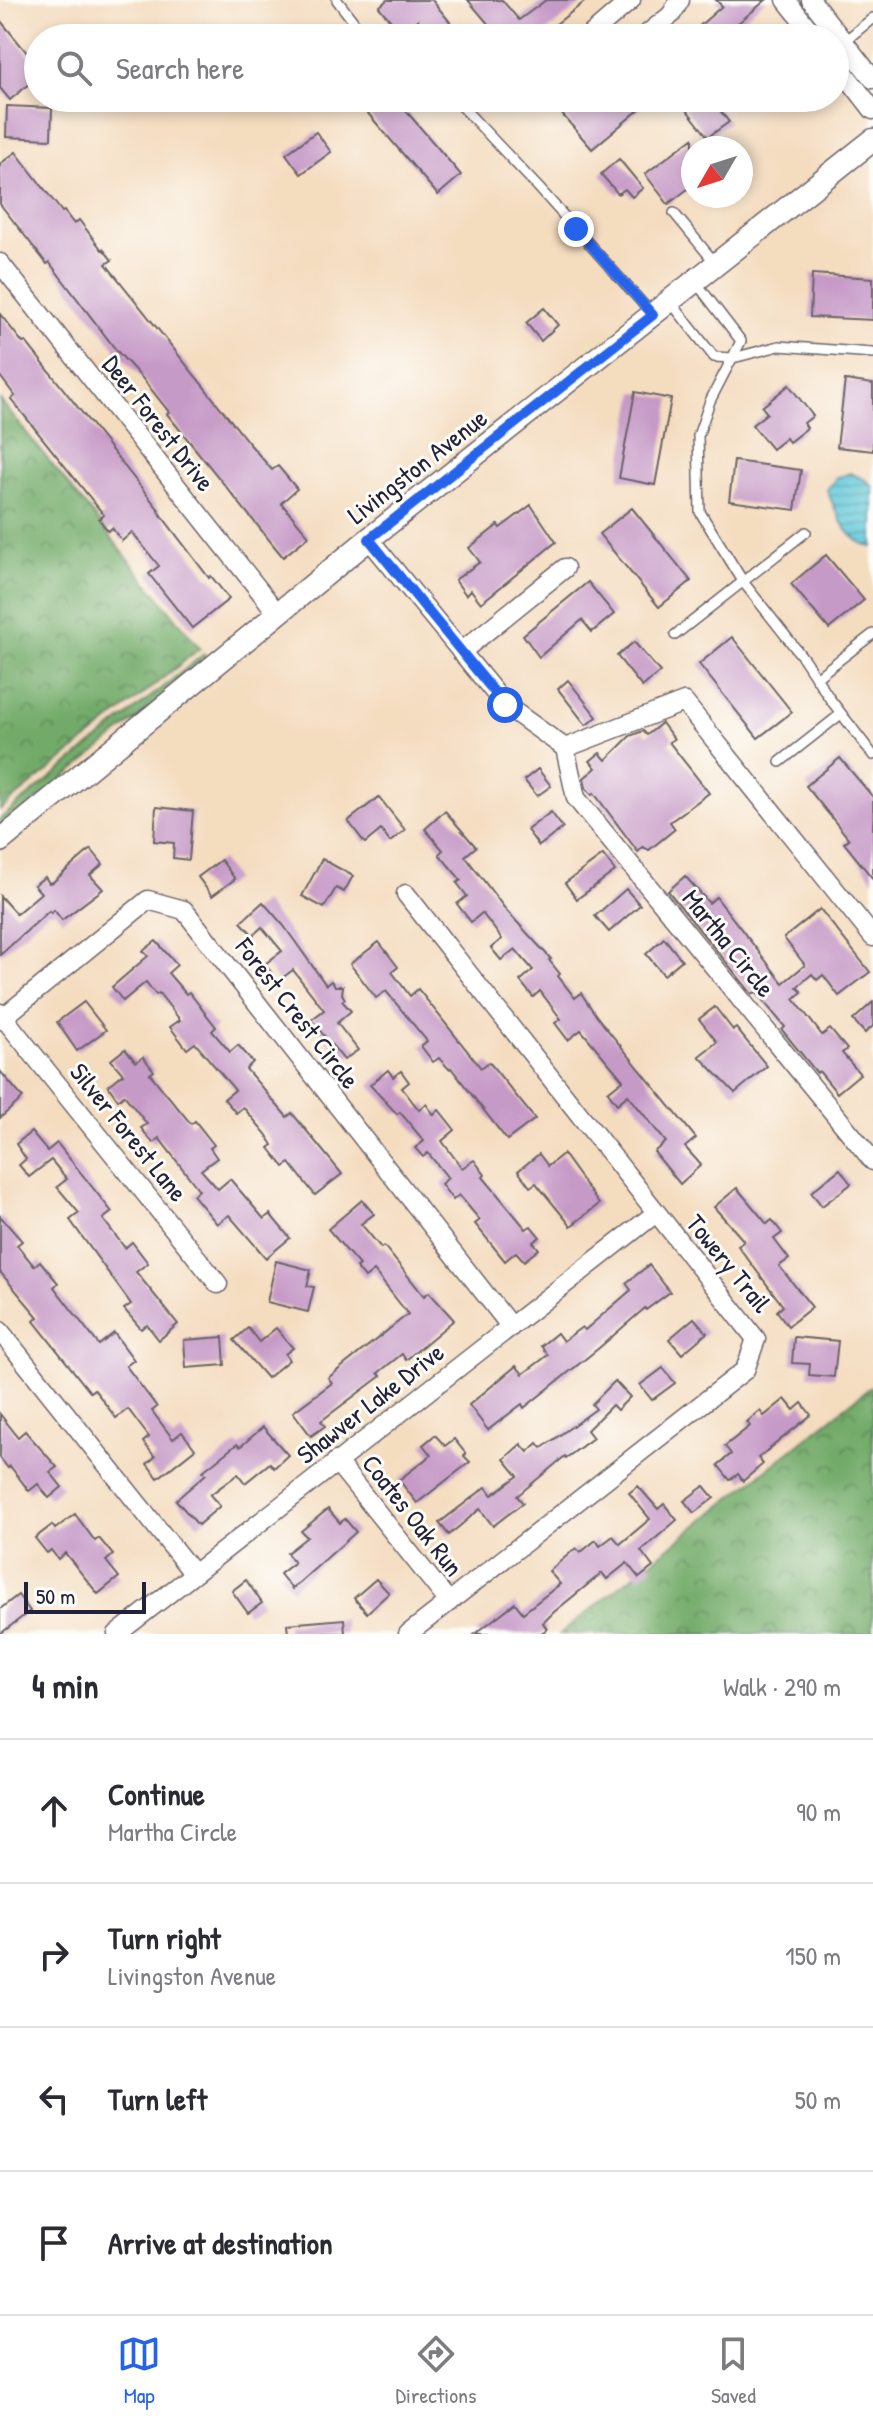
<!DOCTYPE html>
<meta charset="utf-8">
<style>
body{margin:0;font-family:"Patrick Hand",sans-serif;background:#f2f2f3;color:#2b2b33}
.compass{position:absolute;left:681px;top:136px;width:72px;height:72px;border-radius:50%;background:#fff;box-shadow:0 4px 12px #0003;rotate:231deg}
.scale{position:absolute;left:24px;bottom:20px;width:122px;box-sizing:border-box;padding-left:8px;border:4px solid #22223b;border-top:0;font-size:22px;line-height:28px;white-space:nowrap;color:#22223b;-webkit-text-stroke:6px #fdfcf7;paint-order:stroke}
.stop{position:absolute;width:24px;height:24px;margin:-18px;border:6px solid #2563eb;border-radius:50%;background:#fff}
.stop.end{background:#2563eb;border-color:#fff;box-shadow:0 2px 8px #0008}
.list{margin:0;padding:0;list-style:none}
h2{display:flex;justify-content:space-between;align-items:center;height:104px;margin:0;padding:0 32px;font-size:34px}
h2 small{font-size:26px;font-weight:400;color:#7c7c81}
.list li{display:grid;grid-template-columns:52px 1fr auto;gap:24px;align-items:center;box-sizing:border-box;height:144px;padding:0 32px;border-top:2px solid #e1e1e2}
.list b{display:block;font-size:30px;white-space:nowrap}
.list p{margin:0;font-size:26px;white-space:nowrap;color:#7c7c81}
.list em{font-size:26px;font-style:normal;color:#7c7c81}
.icon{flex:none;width:44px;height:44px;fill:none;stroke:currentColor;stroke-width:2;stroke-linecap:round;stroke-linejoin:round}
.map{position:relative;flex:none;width:873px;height:1634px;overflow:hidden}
.search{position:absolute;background:#fff;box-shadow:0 4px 12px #0003;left:24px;right:24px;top:24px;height:88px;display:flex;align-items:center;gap:20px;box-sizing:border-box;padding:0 28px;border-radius:44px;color:#7c7c81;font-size:30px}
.sheet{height:680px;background:#fff}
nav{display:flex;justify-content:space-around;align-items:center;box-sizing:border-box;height:112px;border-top:2px solid #e1e1e2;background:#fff;font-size:22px;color:#7c7c81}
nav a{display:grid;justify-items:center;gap:4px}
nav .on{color:#2563eb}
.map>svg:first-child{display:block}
.forest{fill:url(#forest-crowns);stroke:#4a6652;stroke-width:2}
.water{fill:url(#water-rules);stroke:#40748a;stroke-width:2}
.building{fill:#c69ac7}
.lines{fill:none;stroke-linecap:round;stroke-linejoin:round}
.service-casing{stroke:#6c6369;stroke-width:12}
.minor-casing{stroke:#6c6369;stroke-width:21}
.tertiary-casing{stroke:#6c6369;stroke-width:25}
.service{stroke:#fff;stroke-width:9}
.minor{stroke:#fff;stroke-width:18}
.tertiary{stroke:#fff;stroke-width:22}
.route{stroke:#2563eb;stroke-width:10}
.labels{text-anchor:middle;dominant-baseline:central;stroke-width:6;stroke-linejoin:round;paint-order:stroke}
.street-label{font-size:26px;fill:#22223b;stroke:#fdfcf7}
</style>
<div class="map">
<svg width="873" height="1634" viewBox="0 0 873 1634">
<defs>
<pattern id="forest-crowns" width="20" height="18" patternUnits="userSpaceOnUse" patternTransform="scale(2)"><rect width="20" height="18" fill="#72ab69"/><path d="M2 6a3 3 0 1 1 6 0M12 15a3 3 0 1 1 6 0" fill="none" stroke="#5d8b58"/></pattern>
<pattern id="water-rules" width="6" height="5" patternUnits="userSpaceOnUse" patternTransform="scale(2)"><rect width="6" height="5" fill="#5dc7d9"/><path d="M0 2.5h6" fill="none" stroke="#4ca1b1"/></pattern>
</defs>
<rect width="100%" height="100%" fill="#fdfcf7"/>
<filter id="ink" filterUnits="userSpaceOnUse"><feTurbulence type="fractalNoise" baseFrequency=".0125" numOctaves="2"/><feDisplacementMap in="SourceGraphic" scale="16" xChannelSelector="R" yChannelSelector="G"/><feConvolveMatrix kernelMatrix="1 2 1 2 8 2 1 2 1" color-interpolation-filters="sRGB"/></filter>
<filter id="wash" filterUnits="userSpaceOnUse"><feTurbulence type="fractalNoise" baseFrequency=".006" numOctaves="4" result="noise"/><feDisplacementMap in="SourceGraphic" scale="32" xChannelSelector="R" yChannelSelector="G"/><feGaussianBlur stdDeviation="1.8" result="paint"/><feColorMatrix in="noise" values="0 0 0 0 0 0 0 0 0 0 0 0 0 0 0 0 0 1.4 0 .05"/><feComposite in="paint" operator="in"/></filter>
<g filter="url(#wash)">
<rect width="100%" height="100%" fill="#f4dcbf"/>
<g class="forest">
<polygon points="0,400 200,648 0,810"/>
<polygon points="204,654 209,660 0,830 0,819"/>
<polygon points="873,1385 873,1634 560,1634"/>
</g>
<path class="water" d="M850 473 866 480 873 487V547C847 542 836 513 827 490L836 478Z"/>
<g id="blocks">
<g class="building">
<polygon points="387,0 432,0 455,28 443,38 433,38 418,20 401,33 379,7"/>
<polygon points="468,0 502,0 519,20 546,0 587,0 538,38 500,38"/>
<polygon points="716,0 766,0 720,38 686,38 722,6"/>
<polygon points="0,20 38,66 38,76 10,100 0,88"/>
<polygon points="381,98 395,98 461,175 438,195 366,111"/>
<polygon points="548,98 653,98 592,149"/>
<polygon points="699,98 710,98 729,122 708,137 686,109"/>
<polygon points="7,106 52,108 51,139 6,137"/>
<polygon points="316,132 331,152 301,174 286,154"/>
<polygon points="693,138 693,185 668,204 645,174"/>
<polygon points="16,152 62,212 64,211 74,224 79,220 102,250 103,249 112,260 106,264 248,442 272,470 278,466 297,489 281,503 309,536 283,557 167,414 169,412 142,378 117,351 49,262 47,264 0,204 0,164"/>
<polygon points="619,159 643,188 632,197 625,189 618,194 601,174"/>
<polygon points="812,274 873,278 873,320 810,317"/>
<polygon points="544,308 558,325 541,341 526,323"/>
<polygon points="0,314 23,343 26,342 159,510 158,511 209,578 211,576 229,599 192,628 149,574 159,566 132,532 122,541 112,528 108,531 99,519 104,515 11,399 15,396 0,376"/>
<polygon points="845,380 873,384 873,451 837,447"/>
<polygon points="789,385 813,416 804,423 807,428 789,442 786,438 772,449 752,425 767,413 762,407"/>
<polygon points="635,392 671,399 655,485 619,478"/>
<polygon points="734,461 801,470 795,510 729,501"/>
<polygon points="531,505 556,542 481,603 471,590 466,595 455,580 480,562 469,548 498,525 500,528"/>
<polygon points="632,508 691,581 659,607 599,534"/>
<polygon points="826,555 864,600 829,629 791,584"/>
<polygon points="588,582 614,614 592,632 582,620 539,657 523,635"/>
<polygon points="732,637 792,712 758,738 699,664"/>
<polygon points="634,642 660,672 642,687 617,656"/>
<polygon points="568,680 597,717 586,725 558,689"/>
<polygon points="662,723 674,739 669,742 709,793 670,822 675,829 649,850 643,847 638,852 594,793 592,795 586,788 584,778 596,768 590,761 600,753 606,760 630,736 643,731 647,735"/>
<polygon points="840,758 873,797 873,879 844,843 849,839 806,786"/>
<polygon points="538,769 551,786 537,796 524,780"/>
<polygon points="379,797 405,830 390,842 381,830 365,843 348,821"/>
<polygon points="156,807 193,811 189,860 173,858 174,843 154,841"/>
<polygon points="445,811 476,847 465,856 506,910 551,959 549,960 560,974 558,976 575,998 581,993 597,1017 696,1138 685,1147 701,1165 680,1184 654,1152 666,1142 628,1095 617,1104 608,1092 623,1080 581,1030 568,1040 555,1023 561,1019 540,991 533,997 520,981 533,970 515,949 501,960 491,948 502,939 482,913 471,922 457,904 467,896 457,883 461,880 439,854 443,850 425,829"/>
<polygon points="551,812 563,828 539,846 527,830"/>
<polygon points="91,849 103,864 90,875 103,889 62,920 54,910 51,913 49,911 0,955 0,896 16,914 41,893 34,885 45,877 49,883 53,882"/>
<polygon points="603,855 615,871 577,899 565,883"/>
<polygon points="322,859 353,876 344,892 336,888 324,908 302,896"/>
<polygon points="221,860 235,879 212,896 198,877"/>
<polygon points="685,876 709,903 716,897 783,983 805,965 784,938 820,909 870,972 839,996 823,975 817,980 812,974 797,987 802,992 794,999 822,1035 830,1029 847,1049 842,1053 860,1074 837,1093 819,1071 817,1073 782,1030 785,1027 756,992 752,994 668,891"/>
<polygon points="626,889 640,905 609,932 595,916"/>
<polygon points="263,902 284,926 326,985 331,981 335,986 343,986 342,994 345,999 342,1001 351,1011 337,1023 358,1050 344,1060 311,1020 324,1010 293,970 278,981 265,964 282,951 262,927 253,935 241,922"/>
<polygon points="664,938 682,960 664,975 646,954"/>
<polygon points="156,941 177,965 168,973 186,994 189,992 216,1027 212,1031 230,1052 238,1045 253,1062 246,1069 287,1117 292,1113 342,1174 315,1195 290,1163 284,1167 269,1148 273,1145 266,1134 243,1107 236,1113 224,1099 235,1090 195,1043 187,1049 170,1027 180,1020 159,993 156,995 146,982 123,1001 112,987 148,956 143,951"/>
<polygon points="379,942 398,967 392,972 410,996 418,989 481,1068 489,1062 535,1119 507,1140 451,1068 449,1069 439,1058 433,1062 421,1046 427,1041 386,991 376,998 350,964"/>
<polygon points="84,1002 106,1030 77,1051 57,1022"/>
<polygon points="873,1002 873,1026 865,1033 853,1020"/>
<polygon points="715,1007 733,1030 736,1028 767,1066 735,1093 699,1056 717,1042 699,1019"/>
<polygon points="125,1049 136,1062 143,1057 154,1071 150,1074 191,1124 195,1121 214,1145 210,1148 217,1158 201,1170 218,1189 230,1179 264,1219 270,1214 290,1238 266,1258 229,1215 217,1224 193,1195 199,1190 159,1138 153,1143 141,1128 147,1124 124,1095 118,1100 108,1086 123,1074 111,1060"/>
<polygon points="388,1070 393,1077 401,1071 409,1082 402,1088 419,1110 426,1104 434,1115 439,1110 455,1130 442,1141 462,1168 474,1160 485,1175 483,1177 526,1229 531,1226 540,1237 533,1242 539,1249 524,1261 516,1252 505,1261 475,1224 480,1220 459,1195 453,1200 441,1184 448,1178 428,1153 423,1157 415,1148 424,1141 400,1112 397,1114 370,1085"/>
<polygon points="0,1071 23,1098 0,1118"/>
<polygon points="31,1132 47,1151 57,1143 112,1212 103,1219 125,1248 132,1242 148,1263 136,1272 178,1324 159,1340 147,1325 141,1329 124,1309 131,1304 70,1220 79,1213 57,1187 67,1179 51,1160 29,1177 19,1165 26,1159 16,1144"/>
<polygon points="539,1154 548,1166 563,1154 599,1204 571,1226 536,1183 530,1187 518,1171"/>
<polygon points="840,1169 851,1184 822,1206 811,1192"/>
<polygon points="737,1188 767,1224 772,1220 782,1233 774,1239 789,1259 779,1266 812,1307 788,1326 777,1311 783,1306 738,1246 744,1241 714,1207"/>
<polygon points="362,1200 374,1214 361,1224 381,1248 384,1246 424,1296 429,1292 454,1320 406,1360 402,1354 378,1373 381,1376 321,1421 325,1426 311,1436 293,1412 332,1383 328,1378 408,1314 374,1271 365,1278 356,1267 359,1265 328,1229"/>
<polygon points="0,1216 22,1241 17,1245 34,1266 40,1261 58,1283 54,1287 99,1345 114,1333 134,1360 126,1366 157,1407 152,1411 173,1439 182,1432 195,1449 158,1478 147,1464 155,1457 143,1442 149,1437 128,1409 116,1418 94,1389 90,1392 34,1321 38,1317 0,1272"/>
<polygon points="276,1261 311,1270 307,1286 314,1287 308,1312 267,1302"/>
<polygon points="649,1265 670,1292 646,1310 645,1308 599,1348 524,1408 522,1404 488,1430 469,1405 516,1366 523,1374 548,1355 541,1346 557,1333 563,1341 582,1327 585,1330 631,1290 626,1283"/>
<polygon points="694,1318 707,1333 682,1354 669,1339"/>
<polygon points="248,1328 259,1342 276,1328 293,1348 285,1354 289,1360 267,1378 234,1340"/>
<polygon points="223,1337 225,1365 186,1368 184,1340"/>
<polygon points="794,1337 838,1341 834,1377 809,1375 810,1364 792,1363"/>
<polygon points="663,1368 675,1383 652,1400 640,1385"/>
<polygon points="615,1381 630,1397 617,1410 612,1405 587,1430 593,1438 566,1458 565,1456 517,1496 523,1503 493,1526 480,1509 449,1535 439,1523 486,1487 492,1495 518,1476 504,1459 521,1444 528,1452 538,1443 542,1448 596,1409 592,1404"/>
<polygon points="785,1399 794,1410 802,1403 811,1415 758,1458 763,1464 743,1481 738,1474 730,1480 718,1465 731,1454 725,1446 750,1426 747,1422 760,1411 764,1416"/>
<polygon points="0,1414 18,1437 25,1431 57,1467 50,1472 62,1487 49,1498 38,1484 29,1491 10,1466 8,1468 0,1458"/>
<polygon points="263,1427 288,1455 274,1468 270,1463 245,1483 238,1474 210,1495 220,1506 198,1525 176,1500 206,1474 203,1471 237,1444 240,1447"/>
<polygon points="435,1435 445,1446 454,1439 466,1454 464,1456 470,1462 417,1503 399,1480 431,1455 423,1445"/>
<polygon points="638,1486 658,1509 664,1504 677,1520 641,1551 653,1567 639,1578 627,1563 607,1579 602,1573 554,1612 543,1623 547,1629 540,1634 475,1634 515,1603 523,1613 560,1584 549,1571 576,1548 580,1553 596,1540 600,1546 613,1536 620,1544 650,1519 629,1493"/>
<polygon points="704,1486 714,1498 694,1513 684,1501"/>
<polygon points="328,1509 340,1523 345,1519 356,1532 292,1589 280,1574 294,1563 287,1553 307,1537 301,1531"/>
<polygon points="75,1514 95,1541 99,1538 113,1555 106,1561 119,1577 98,1594 65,1553 58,1559 51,1550 47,1553 35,1538 52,1525 55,1529"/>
<polygon points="376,1579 389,1593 367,1613 354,1598"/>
<polygon points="246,1580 262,1603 248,1613 232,1591"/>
<polygon points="18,1595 30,1611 0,1634 0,1609"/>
<polygon points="344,1619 345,1633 288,1634 287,1624"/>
</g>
</g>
</g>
<g filter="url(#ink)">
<use href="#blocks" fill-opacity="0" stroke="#6c6369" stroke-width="2"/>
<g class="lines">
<defs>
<g id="service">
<polyline points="337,0 366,38"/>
<polyline points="835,49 873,18"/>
<polyline points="454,98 538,187 653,315"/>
<polyline points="674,213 716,264"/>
<polyline points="695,281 741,341 710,401 698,436 700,512 744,583 804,659 830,699 873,755"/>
<polyline points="670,301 714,357 733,358 779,346 873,353"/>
<polyline points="675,635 806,532"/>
<polyline points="816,678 873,634"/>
<polyline points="780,762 841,714"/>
</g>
<g id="minor">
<polyline points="786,0 816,38"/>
<polyline points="811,0 873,79"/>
<polyline points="587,38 631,0"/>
<polyline points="642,38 671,15 680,0"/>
<polyline points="835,61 873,110"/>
<polyline points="0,263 278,614"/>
<polyline points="369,539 505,705 565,748"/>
<polyline points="461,652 565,568"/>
<polyline points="406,894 756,1339 745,1370 408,1634"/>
<polyline points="873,937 684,702 565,748 576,798 873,1161"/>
<polyline points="0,1013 218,1284"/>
<polyline points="0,1020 148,900 184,910 511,1327"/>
<polyline points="0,1331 193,1573"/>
<polyline points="336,1461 449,1602"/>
<polyline points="117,1634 656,1213"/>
</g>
<polyline id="tertiary" points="0,841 369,539 873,140"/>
</defs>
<use href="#service" class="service-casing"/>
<use href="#minor" class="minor-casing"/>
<use href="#tertiary" class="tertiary-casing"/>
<use href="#service" class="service"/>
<use href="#minor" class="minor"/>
<use href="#tertiary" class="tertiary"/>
</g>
</g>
<g class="lines" filter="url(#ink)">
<polyline class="route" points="505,705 369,539 653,315 576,229"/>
</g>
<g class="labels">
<g class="street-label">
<text transform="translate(159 423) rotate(52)">Deer Forest Drive</text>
<text transform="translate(417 466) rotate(-38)">Livingston Avenue</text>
<text transform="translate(729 943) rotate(51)">Martha Circle</text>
<text transform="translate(298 1013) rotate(52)">Forest Crest Circle</text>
<text transform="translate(129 1132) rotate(51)">Silver Forest Lane</text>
<text transform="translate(729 1263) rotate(51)">Towery Trail</text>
<text transform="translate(370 1403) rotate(-38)">Shawver Lake Drive</text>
<text transform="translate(413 1515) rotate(52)">Coates Oak Run</text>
</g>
</g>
</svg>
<svg class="compass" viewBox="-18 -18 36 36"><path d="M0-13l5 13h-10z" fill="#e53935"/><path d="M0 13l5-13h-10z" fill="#7c7c81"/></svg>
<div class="scale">50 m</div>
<div class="stop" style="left:505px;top:705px"></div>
<div class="stop end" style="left:576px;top:229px"></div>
<div class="search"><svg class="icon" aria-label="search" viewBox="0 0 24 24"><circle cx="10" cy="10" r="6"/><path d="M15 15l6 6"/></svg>Search here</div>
</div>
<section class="sheet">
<h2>4 min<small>Walk · 290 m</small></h2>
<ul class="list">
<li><svg class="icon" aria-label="ahead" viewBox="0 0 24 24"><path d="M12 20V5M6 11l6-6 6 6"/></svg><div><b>Continue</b><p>Martha Circle</p></div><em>90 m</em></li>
<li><svg class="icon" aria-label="right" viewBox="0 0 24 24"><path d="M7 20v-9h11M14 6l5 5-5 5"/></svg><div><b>Turn right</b><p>Livingston Avenue</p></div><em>150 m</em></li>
<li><svg class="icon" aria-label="left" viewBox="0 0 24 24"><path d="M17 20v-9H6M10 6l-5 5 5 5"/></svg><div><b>Turn left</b></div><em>50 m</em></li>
<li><svg class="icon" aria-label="arrive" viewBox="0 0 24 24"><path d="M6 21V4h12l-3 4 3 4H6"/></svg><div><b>Arrive at destination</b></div></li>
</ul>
</section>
<nav>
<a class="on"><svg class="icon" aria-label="map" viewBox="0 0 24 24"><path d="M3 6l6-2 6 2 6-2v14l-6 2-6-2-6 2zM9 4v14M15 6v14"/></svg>Map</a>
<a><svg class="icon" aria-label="directions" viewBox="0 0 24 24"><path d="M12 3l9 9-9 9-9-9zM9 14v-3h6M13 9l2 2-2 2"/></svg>Directions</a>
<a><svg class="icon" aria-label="saved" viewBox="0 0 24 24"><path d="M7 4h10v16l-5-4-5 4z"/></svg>Saved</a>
</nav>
